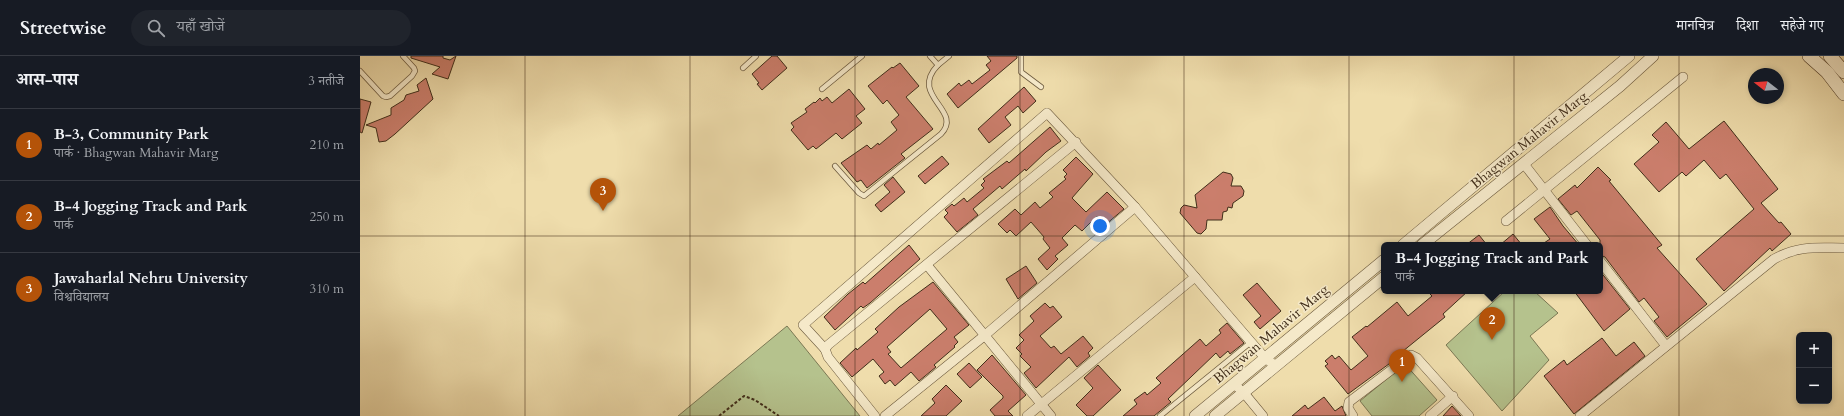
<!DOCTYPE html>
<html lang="hi">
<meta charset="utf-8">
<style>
body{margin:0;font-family:Cardo,"Noto Serif Devanagari",serif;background:#20242c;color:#f1f3f6}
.controls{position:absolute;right:12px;bottom:12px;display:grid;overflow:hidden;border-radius:6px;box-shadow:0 2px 6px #0003}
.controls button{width:36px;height:36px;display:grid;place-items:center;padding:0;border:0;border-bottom:1px solid #363941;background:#171b24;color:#f1f3f6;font:20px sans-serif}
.compass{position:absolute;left:1388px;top:12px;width:36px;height:36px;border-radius:50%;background:#171b24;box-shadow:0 2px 6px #0003;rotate:287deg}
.you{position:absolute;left:740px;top:170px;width:14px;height:14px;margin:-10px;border:3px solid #fff;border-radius:50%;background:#1a73e8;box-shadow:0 0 0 6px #1a73e833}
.badge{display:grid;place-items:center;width:26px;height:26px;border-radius:50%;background:#b45309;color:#fff;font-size:13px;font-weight:700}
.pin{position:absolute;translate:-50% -33px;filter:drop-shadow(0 1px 2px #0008)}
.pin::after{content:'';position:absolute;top:21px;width:14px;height:12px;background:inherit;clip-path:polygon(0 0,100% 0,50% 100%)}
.popup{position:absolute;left:1021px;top:186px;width:222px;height:52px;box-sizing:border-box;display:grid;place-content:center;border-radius:6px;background:#171b24;filter:drop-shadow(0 1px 3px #0005);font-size:13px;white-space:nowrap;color:#9ea1a6}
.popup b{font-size:15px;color:#f1f3f6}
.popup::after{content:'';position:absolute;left:50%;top:100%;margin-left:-8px;border:8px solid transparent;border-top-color:#171b24}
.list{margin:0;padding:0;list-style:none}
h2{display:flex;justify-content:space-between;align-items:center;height:52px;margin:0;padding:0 16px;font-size:17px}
h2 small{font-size:13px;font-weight:400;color:#9ea1a6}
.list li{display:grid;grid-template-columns:26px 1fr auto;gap:12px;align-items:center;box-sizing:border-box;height:72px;padding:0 16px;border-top:1px solid #363941}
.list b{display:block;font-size:15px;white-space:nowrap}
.list p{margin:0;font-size:13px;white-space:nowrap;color:#9ea1a6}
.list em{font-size:13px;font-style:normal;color:#9ea1a6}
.icon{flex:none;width:22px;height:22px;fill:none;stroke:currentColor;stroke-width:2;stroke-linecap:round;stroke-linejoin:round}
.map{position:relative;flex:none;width:1484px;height:360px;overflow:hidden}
header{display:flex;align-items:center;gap:24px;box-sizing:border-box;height:56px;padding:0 20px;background:#171b24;border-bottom:1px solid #363941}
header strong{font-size:19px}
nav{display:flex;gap:22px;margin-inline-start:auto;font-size:14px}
.search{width:280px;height:36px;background:#20242c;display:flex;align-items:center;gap:10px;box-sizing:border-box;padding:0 14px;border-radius:22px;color:#9ea1a6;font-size:15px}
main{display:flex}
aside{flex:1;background:#171b24}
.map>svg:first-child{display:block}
.green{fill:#b5c28d;stroke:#7b7854}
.building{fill:#cb7e6c;stroke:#412e1a;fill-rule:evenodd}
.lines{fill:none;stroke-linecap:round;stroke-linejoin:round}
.service-casing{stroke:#6c5a3e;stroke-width:6}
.minor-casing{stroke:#6c5a3e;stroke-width:10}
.tertiary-casing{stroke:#6c5a3e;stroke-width:12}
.secondary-casing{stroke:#412e1a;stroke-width:14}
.path{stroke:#412e1a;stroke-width:2;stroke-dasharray:3 2;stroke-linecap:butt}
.service{stroke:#f5e9c9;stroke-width:4.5}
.minor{stroke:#f5e9c9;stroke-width:9}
.tertiary{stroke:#f5e9c9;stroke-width:11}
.secondary{stroke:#f5e9c9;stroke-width:13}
.grid{fill:none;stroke:#412e1a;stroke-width:1;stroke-opacity:0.55}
.labels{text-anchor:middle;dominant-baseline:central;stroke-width:3;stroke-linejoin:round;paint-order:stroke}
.street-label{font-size:14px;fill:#412e1a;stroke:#f5e9c9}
</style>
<header>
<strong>Streetwise</strong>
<div class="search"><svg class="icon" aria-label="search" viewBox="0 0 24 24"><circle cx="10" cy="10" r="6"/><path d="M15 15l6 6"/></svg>यहाँ खोजें</div>
<nav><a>मानचित्र</a><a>दिशा</a><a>सहेजे गए</a></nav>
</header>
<main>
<aside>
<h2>आस-पास<small>3 नतीजे</small></h2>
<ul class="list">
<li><span class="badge">1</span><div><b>B-3, Community Park</b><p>पार्क · Bhagwan Mahavir Marg</p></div><em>210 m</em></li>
<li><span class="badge">2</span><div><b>B-4 Jogging Track and Park</b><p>पार्क</p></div><em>250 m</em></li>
<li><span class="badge">3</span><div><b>Jawaharlal Nehru University</b><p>विश्वविद्यालय</p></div><em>310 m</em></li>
</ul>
</aside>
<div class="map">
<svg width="1484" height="360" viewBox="0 0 1484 360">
<rect width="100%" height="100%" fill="#efddac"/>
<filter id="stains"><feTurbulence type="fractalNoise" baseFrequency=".005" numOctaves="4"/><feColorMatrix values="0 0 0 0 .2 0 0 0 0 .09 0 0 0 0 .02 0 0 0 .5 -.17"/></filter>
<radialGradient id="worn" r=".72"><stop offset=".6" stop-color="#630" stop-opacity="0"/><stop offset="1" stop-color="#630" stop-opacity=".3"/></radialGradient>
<g class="green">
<polygon points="1145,235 1174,235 1198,257 1170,280 1189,304 1142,355 1086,289"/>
<polygon points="427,270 500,360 318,360"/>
<polygon points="1045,308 1077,344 1059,360 1012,360 1000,345"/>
</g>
<g class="building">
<polygon points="51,0 83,0 83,2 90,4 96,0 88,23 72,18 80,11 51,2"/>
<polygon points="412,0 417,0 427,12 402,34 397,28 399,27 392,18"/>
<polygon points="627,0 657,0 657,2 598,52 587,38 599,27 601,30 609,24 612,28 630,14 626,9 631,5"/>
<polygon points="540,7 559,30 546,41 573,73 541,98 545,102 507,132 501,124 497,126 481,107 507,89 511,93 518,87 519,89 537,74 531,66 539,59 527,44 523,48 508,30 532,11 533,12"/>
<polygon points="66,22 73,43 35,78 26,85 19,86 16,72 6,69 31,59 31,52 44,44 46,39 59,35 57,29"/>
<polygon points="664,31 676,45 663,57 658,50 645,61 651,69 629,87 618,73"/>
<polygon points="489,33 505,53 496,60 502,67 482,83 476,77 456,93 453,90 448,94 431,74 434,71 431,67 447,56 445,53 454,46 455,47 460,42 462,45 467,41 472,47"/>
<polygon points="0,43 11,46 2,77 0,76"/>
<polygon points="1364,65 1418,133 1401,147 1419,167 1421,166 1431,178 1412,195 1410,192 1364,235 1336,203 1394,153 1366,118 1360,123 1344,104 1326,120 1322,116 1299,136 1274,108 1299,86 1292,79 1306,66 1329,93"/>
<polygon points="690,71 701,85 686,96 666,115 665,113 642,133 640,130 613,153 618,159 597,176 584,161 588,157 585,154 592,148 594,150 604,142 607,146 624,132 621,129 625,125 623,123 647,105 649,107"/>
<polygon points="582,100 589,108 565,128 558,120"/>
<polygon points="716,101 733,118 712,142 726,156 747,136 764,153 745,169 737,160 722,175 715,169 702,182 708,189 695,200 698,203 687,214 678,203 690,192 683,183 684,181 671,166 656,180 650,174 647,177 638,168 655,153 661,159 675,146 680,152 693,141 689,137 706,123 704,121 707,118 703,114"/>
<polygon points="1238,111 1251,124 1249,125 1302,189 1297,192 1347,248 1307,281 1294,265 1299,261 1284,242 1279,246 1245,201 1240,199 1240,184 1217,155 1211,159 1198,143 1215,129 1217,132"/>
<polygon points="863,116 871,118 873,122 871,130 881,130 884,135 883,140 873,147 872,152 868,151 867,155 863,156 862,164 847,164 846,173 841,178 837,177 820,157 821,152 824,149 837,152 835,139"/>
<polygon points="533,121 545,136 521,156 515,149 530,136 524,129"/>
<polygon points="1190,151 1203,170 1219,189 1181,189 1190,183 1174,163"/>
<polygon points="1153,178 1162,189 1140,189"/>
<polygon points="1119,179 1127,189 1106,189"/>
<polygon points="549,189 560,203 510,247 503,252 501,250 475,274 464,261 488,238 503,226 505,228"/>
<polygon points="666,210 677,227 658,243 646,223"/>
<polygon points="1240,215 1270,253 1244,275 1214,235 1240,235"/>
<path d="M573 226 609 269 594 281 598 286 594 290 595 291 574 309 576 311 559 325 551 316 535 330 530 324 525 328 519 320 524 316 513 303 492 321 480 307 496 292 497 294 518 276 515 273 539 251ZM570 253 587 273 541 312 528 298 531 296 527 291Z"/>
<polygon points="897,227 921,255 900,273 894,266 901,260 883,239"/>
<polygon points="1067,235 1108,235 1083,258 1085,261 1032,304 1033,305 988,338 965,310 968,308 965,305 972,299 975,303 979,300 991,314 1008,300 992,281 1006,270 1007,271 1037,246 1048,260 1072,240"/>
<polygon points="685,247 690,252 693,250 702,261 680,280 691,292 694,290 701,298 723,280 733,292 728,297 730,300 717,311 709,301 676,332 664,317 671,311 660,300 662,298 656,292 664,284 659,279 674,265 670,260"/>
<polygon points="867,267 884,287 870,298 868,295 860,302 856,297 808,343 811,346 794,360 763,360 777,348 774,344 785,336 787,339 801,327 796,322 840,283 846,290 861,277 859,274"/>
<polygon points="1242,282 1256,300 1274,286 1285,300 1214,358 1184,320 1204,304 1207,309"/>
<polygon points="632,299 666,339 648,355 653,360 635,360 630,354 643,342 643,340 617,314"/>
<polygon points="609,307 622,321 610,332 597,318"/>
<polygon points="738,309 761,334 733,360 727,360 716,349 733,332 724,322"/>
<polygon points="586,329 602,345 586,360 561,360 575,347 572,343"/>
<polygon points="964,341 975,355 982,350 986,360 932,360 945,349 948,353"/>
<polygon points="1092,350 1101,360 1083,360"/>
</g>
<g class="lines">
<defs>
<g id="service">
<polyline points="570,0 578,9 589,0"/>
<polyline points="661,0 661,16 681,31"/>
<polyline points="383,12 396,0"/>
<polyline points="0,15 23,40 26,41 30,40 52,20 55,15 54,12 43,0"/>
<polyline points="462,33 502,0"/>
<path d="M475 110 499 137 504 140 581 78C604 54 548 40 578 9"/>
<polyline points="800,360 891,286"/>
</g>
<g id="minor">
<polyline points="1164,108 1227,189"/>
<polyline points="1146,165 1323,21"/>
<polyline points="1240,205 1306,290"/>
<polyline points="567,209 691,360"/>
<polyline points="465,293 468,289 716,86"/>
<polyline points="874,328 884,337 903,360"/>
<polyline points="515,360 468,301 465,293 443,269 687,57 775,151 891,286 905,302 916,310"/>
<polyline points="525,360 624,280 775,151"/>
<polyline points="667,360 835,221"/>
<polyline points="993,360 988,352 989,346 1051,299 1057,302 1109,360"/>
<polyline points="1070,360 1093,340"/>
<path d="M1220 360 1414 203C1439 189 1457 192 1484 192"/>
</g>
<g id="tertiary">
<polyline points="1043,189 1269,0"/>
<polyline points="1062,189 1260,30 1293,0"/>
<polyline points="835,360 1024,204"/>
<polyline points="855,360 1024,221"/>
</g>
<g id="secondary">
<polyline points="1449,0 1467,16 1484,38"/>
<polyline points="1470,0 1484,16"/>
</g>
</defs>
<use href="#service" class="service-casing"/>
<use href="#minor" class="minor-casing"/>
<use href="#tertiary" class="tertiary-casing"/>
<use href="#secondary" class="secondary-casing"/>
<polyline class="path" points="359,360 384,340 395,344 419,360"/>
<use href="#service" class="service"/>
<use href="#minor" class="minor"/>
<use href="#tertiary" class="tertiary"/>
<use href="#secondary" class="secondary"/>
</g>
<path class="grid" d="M165 0V360M330 0V360M495 0V360M660 0V360M824 0V360M989 0V360M1154 0V360M1319 0V360M0 180H1484"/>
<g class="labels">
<g class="street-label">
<text transform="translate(1169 84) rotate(-39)">Bhagwan Mahavir Marg</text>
<text transform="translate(911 278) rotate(-40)">Bhagwan Mahavir Marg</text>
</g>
</g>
<rect width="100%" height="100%" filter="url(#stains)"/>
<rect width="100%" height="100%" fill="url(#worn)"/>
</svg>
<div class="controls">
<button>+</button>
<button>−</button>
</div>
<svg class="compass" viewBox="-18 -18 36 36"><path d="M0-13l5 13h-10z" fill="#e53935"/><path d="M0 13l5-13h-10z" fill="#9ea1a6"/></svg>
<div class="you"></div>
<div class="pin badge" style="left:1042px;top:326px">1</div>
<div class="pin badge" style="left:1132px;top:284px">2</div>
<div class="popup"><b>B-4 Jogging Track and Park</b>पार्क</div>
<div class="pin badge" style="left:243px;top:155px">3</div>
</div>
</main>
